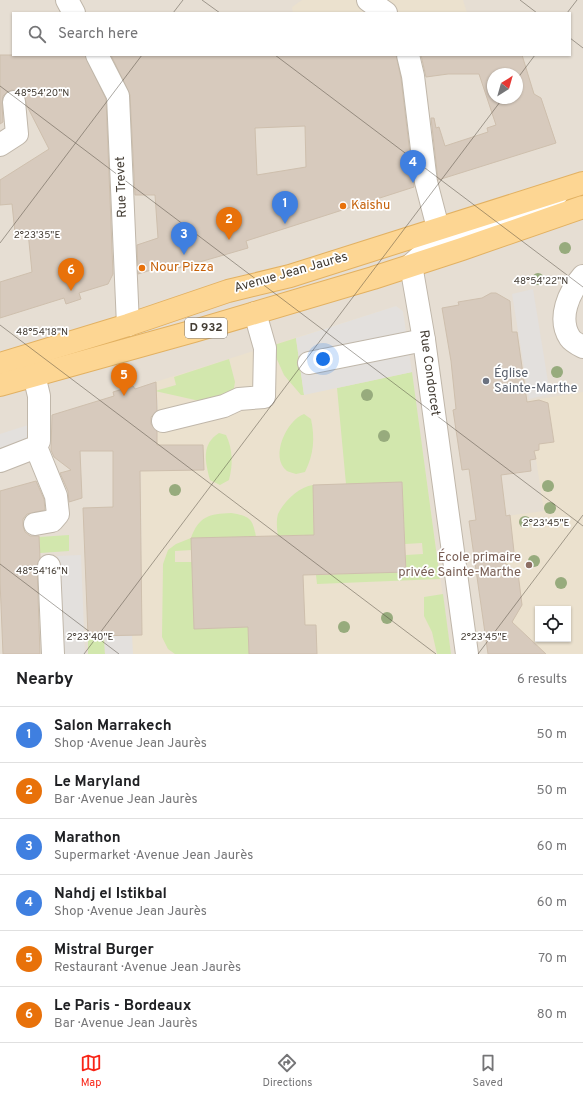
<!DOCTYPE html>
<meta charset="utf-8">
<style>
body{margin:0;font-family:Overpass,sans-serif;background:#f2f2f2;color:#202124}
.controls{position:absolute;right:12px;bottom:12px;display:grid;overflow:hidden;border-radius:0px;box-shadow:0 1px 3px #0004}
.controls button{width:36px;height:36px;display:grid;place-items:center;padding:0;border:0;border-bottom:1px solid #e0e0e0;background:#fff;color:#202124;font:20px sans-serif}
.compass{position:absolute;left:487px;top:68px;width:36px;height:36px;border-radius:50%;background:#fff;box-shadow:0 1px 3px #0004;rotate:37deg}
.you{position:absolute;left:323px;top:359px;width:14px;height:14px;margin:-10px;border:3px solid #fff;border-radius:50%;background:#1a73e8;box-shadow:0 0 0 6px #1a73e833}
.badge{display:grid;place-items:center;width:26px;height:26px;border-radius:50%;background:#f82416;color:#fff;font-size:13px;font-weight:700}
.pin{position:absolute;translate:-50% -33px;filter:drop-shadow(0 1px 2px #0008)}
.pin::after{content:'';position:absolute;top:21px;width:14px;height:12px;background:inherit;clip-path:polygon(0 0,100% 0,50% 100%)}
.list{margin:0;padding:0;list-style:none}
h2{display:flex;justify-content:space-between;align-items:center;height:52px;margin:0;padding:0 16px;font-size:17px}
h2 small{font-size:13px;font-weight:400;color:#757577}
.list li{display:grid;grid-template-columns:26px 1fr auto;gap:12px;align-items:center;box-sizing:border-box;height:56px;padding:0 16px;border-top:1px solid #e0e0e0}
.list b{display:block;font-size:15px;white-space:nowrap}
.list p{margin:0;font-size:13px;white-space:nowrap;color:#757577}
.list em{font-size:13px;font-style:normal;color:#757577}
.icon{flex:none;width:22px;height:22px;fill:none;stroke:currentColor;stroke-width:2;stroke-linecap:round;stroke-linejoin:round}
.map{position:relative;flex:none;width:583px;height:654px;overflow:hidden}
.search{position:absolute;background:#fff;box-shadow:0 1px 3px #0004;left:12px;right:12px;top:12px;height:44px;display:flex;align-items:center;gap:10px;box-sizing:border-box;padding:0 14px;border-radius:0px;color:#757577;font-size:15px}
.sheet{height:388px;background:#fff}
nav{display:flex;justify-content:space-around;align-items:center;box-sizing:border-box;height:56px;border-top:1px solid #e0e0e0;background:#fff;font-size:11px;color:#757577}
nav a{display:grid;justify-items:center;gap:2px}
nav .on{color:#f82416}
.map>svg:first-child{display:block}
.residential{fill:#e6ded3;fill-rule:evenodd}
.education{fill:#ebe1ce;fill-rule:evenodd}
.green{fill:#d2e7ad}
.parking{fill:#e3e0dd}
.building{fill:#d7cabd;stroke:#cebfad;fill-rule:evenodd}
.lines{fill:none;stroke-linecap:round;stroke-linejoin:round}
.minor-casing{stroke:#c0b7aa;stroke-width:24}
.major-casing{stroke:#e2b162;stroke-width:24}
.minor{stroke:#fff;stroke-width:22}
.major{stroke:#fdd693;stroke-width:22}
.tree{fill:#97ab7d}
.ticks{fill:none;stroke:#443d34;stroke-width:1;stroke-opacity:0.45}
.food-dot{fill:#e8710a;stroke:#fff;stroke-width:1.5}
.worship-dot{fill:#6b7280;stroke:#fff;stroke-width:1.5}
.education-dot{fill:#8d6e63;stroke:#fff;stroke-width:1.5}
.labels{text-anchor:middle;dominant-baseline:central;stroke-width:3.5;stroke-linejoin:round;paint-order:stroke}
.shield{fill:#fff;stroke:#7c7771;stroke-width:1}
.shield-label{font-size:12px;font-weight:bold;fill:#443d34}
.street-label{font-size:13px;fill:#443d34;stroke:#fff}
.food-label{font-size:13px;fill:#c56008;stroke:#fff;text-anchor:start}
.worship-label{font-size:13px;fill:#5b616d;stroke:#fff;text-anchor:start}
.education-label{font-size:13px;fill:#785e54;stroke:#fff;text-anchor:end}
.ticks-label{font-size:10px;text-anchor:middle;fill:#443d34;stroke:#fff;stroke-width:3.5;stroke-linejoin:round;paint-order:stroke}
</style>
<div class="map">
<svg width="583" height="654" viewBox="0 0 583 654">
<rect width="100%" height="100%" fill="#f2ede5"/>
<path class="residential" d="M0 0H583V654H0ZM13 13H570V55H13ZM493 74H517V98H493ZM538 609H568V639H538Z"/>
<g class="education">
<polygon points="302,0 463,0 467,13 293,13 292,7"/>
<polygon points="396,306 403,311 451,654 88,654 88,636 142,635 141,437 158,437 158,401 152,383"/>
<path d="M583 392V654H488L469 521 544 511 527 401ZM538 609H568V639H538Z"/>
</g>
<g class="green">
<polygon points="296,338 304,395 301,395 284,375 271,346"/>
<polygon points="229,359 235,382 233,394 213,404 155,391 176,385 174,377"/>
<polygon points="412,372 440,579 317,584 316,575 406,572 406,555 423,554 422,543 405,544 402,482 346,484 337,388"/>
<path d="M304 414 311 419C315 438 314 454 305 472L296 474C293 473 289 472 287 471 269 457 287 420 304 414Z"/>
<path d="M219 433 226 435C233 450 233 464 229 480L220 485 210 480C205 462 201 444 219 433Z"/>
<path d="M313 485 314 541 303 535 278 536C277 529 276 521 278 514 284 501 299 487 313 485Z"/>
<path d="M231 513C249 516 253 518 256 537L192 550 175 551V562H192L194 629 248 627 249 654H175L168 649 162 637 163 564 168 550 176 544 191 538C199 516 209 514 231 513Z"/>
<polygon points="69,535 69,551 40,553 39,537"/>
<polygon points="443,594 451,654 437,654 432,632 424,616 424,597"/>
<polygon points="104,635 105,654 88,654 88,636"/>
</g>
<g class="parking">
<polygon points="533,289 550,394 529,399 512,294"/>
<polygon points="396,306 403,311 412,372 304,395 296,338"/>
<polygon points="28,425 33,439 0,450 0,434"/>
<polygon points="81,555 85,654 62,654 57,556"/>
<polygon points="104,635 132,635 133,654 105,654"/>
</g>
<g class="building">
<polygon points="0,55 85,55 106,99 113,274 108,284 79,293 81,299 66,304 64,298 0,318 0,282 32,272 28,232 15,233 12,204 0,205 0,180 49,149 27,106 24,95 20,91 12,90 7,92 3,96 2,103 3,122 0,124"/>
<path d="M111 55H396L401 78 414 187 246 241 248 248 179 268 177 262 138 274 137 245 158 238 155 195H135L130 95ZM305 126 306 167 257 175 255 128Z"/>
<path d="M421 55H522L534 94 541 98 556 143 438 180 431 118H434L436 128 439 127 445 146 488 132 487 128 496 125 479 74H448L426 77ZM493 74H517V98H493Z"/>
<polygon points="491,293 496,293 510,301 512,332 517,332 527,402 539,400 548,403 554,442 539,444 539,450 534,451 536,459 530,460 531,471 501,475 506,516 510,515 514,552 505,563 518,573 522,605 512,622 546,654 488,654 469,521 476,520 469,469 462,470 453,410 456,409 451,361 442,308 459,305 458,302 482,298"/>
<polygon points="156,382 157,411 151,417 151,424 157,431 157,445 203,445 204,470 140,471 142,635 88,636 83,508 113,507 113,451 80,451 82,498 69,502 68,491 60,473 71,470 54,457 51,450 52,415 114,396 113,392 133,386 135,389"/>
<polygon points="36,481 44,499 45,510 27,514 23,519 23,526 25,532 30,536 39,536 40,558 37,567 40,654 3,654 0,581 0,491"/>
<polygon points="402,482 406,572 303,575 305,625 316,625 317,654 249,654 248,627 194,629 191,538 314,535 313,485"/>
</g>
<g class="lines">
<defs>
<g id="minor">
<polyline points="67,0 74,13"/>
<polyline points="368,0 386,13"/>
<polyline points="97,55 118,96 128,325"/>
<polyline points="408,55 413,76 426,182 438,228"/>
<polyline points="0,145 17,134 14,102"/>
<path d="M583 276C569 292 557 318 570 338 572 341 579 345 583 347"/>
<polyline points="309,363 424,340"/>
<polyline points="163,421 224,406 239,399 264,397 265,348 255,313"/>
<polyline points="0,461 36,447 39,441 39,396 34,375"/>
<polyline points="35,524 52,521 58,514 56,496 36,447"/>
<polyline points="49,566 53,654"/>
<path d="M467 654 424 340 411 265C446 231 489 230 531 211 540 207 549 200 557 194"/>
</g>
<g id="major">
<polyline points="0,364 128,325 228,291 290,276 583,183"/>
<polyline points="0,385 194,331 373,278 462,249 583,207"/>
</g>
</defs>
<use href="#minor" class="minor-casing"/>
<use href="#major" class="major-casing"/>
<use href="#minor" class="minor"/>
<use href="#major" class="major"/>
</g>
<g class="tree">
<circle cx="565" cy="248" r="6"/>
<circle cx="538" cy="279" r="6"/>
<circle cx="557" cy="372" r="6"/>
<circle cx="367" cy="395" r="6"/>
<circle cx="384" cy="436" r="6"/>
<circle cx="548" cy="486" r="6"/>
<circle cx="175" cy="490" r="6"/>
<circle cx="550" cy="508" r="6"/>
<circle cx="525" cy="522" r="6"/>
<circle cx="534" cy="561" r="6"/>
<circle cx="561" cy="583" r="6"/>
<circle cx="387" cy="618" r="6"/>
<circle cx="344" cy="627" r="6"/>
</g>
<path class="ticks" d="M202 0 220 13M520 0 537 13M173 13 183 0M567 13 577 0M570 38 583 48M275 55 583 287M517 79 535 55M0 86 583 526M0 243 142 55M0 325 436 654M0 564 119 654M84 654 503 98M478 654 583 515"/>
<g class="food-dot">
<circle cx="343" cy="206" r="4"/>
<circle cx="142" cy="268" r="4"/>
</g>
<circle class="worship-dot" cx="486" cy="381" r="4"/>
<circle class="education-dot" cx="529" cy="565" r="4"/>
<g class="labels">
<rect class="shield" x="185" y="318" width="42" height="20" rx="3"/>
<g class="shield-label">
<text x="206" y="328">D 932</text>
</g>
<g class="street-label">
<text transform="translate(122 187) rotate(-92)">Rue Trevet</text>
<text transform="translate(291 273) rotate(-16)">Avenue Jean Jaurès</text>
<text transform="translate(429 373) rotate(82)">Rue Condorcet</text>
</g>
<g class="food-label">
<text x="351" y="206">Kaishu</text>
<text x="150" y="268">Nour Pizza</text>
</g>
<g class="worship-label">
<text x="494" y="374">Église<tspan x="494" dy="15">Sainte-Marthe</tspan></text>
</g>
<g class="education-label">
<text x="521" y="558">École primaire<tspan x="521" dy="15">privée Sainte-Marthe</tspan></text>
</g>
</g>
<g class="ticks-label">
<text x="42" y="96">48°54'20"N</text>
<text x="37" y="238">2°23'35"E</text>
<text x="541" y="284">48°54'22"N</text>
<text x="42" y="335">48°54'18"N</text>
<text x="546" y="526">2°23'45"E</text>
<text x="42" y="574">48°54'16"N</text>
<text x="90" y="640">2°23'40"E</text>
<text x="484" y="640">2°23'45"E</text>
</g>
</svg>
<div class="controls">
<button><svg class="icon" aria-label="locate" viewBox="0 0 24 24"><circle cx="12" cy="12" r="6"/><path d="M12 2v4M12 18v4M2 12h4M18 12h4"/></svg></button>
</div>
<svg class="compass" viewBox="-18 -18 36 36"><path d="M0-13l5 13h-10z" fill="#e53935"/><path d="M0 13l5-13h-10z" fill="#757577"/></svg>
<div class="you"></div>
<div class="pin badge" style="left:285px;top:224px;background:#3f7fe0">1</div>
<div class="pin badge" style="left:229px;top:240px;background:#e8710a">2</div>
<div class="pin badge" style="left:184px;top:255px;background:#3f7fe0">3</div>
<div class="pin badge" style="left:413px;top:183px;background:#3f7fe0">4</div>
<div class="pin badge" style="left:124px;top:396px;background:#e8710a">5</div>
<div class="pin badge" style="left:71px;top:291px;background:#e8710a">6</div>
<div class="search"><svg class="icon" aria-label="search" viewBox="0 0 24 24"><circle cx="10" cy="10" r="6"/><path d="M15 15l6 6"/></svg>Search here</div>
</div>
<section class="sheet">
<h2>Nearby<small>6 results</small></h2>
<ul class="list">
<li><span class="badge" style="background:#3f7fe0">1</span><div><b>Salon Marrakech</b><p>Shop · Avenue Jean Jaurès</p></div><em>50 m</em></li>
<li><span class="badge" style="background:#e8710a">2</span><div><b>Le Maryland</b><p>Bar · Avenue Jean Jaurès</p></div><em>50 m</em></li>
<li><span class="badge" style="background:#3f7fe0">3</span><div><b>Marathon</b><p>Supermarket · Avenue Jean Jaurès</p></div><em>60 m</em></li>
<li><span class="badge" style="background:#3f7fe0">4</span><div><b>Nahdj el Istikbal</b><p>Shop · Avenue Jean Jaurès</p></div><em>60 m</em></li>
<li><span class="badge" style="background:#e8710a">5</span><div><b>Mistral Burger</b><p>Restaurant · Avenue Jean Jaurès</p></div><em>70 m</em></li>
<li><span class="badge" style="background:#e8710a">6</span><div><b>Le Paris - Bordeaux</b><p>Bar · Avenue Jean Jaurès</p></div><em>80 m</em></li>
</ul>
</section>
<nav>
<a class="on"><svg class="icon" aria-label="map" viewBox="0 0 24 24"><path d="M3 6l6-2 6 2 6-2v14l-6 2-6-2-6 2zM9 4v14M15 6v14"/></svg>Map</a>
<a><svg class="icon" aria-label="directions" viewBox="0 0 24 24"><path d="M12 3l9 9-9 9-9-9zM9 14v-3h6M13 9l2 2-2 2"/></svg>Directions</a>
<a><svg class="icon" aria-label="saved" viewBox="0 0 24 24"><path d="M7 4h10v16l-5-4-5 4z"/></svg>Saved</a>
</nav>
